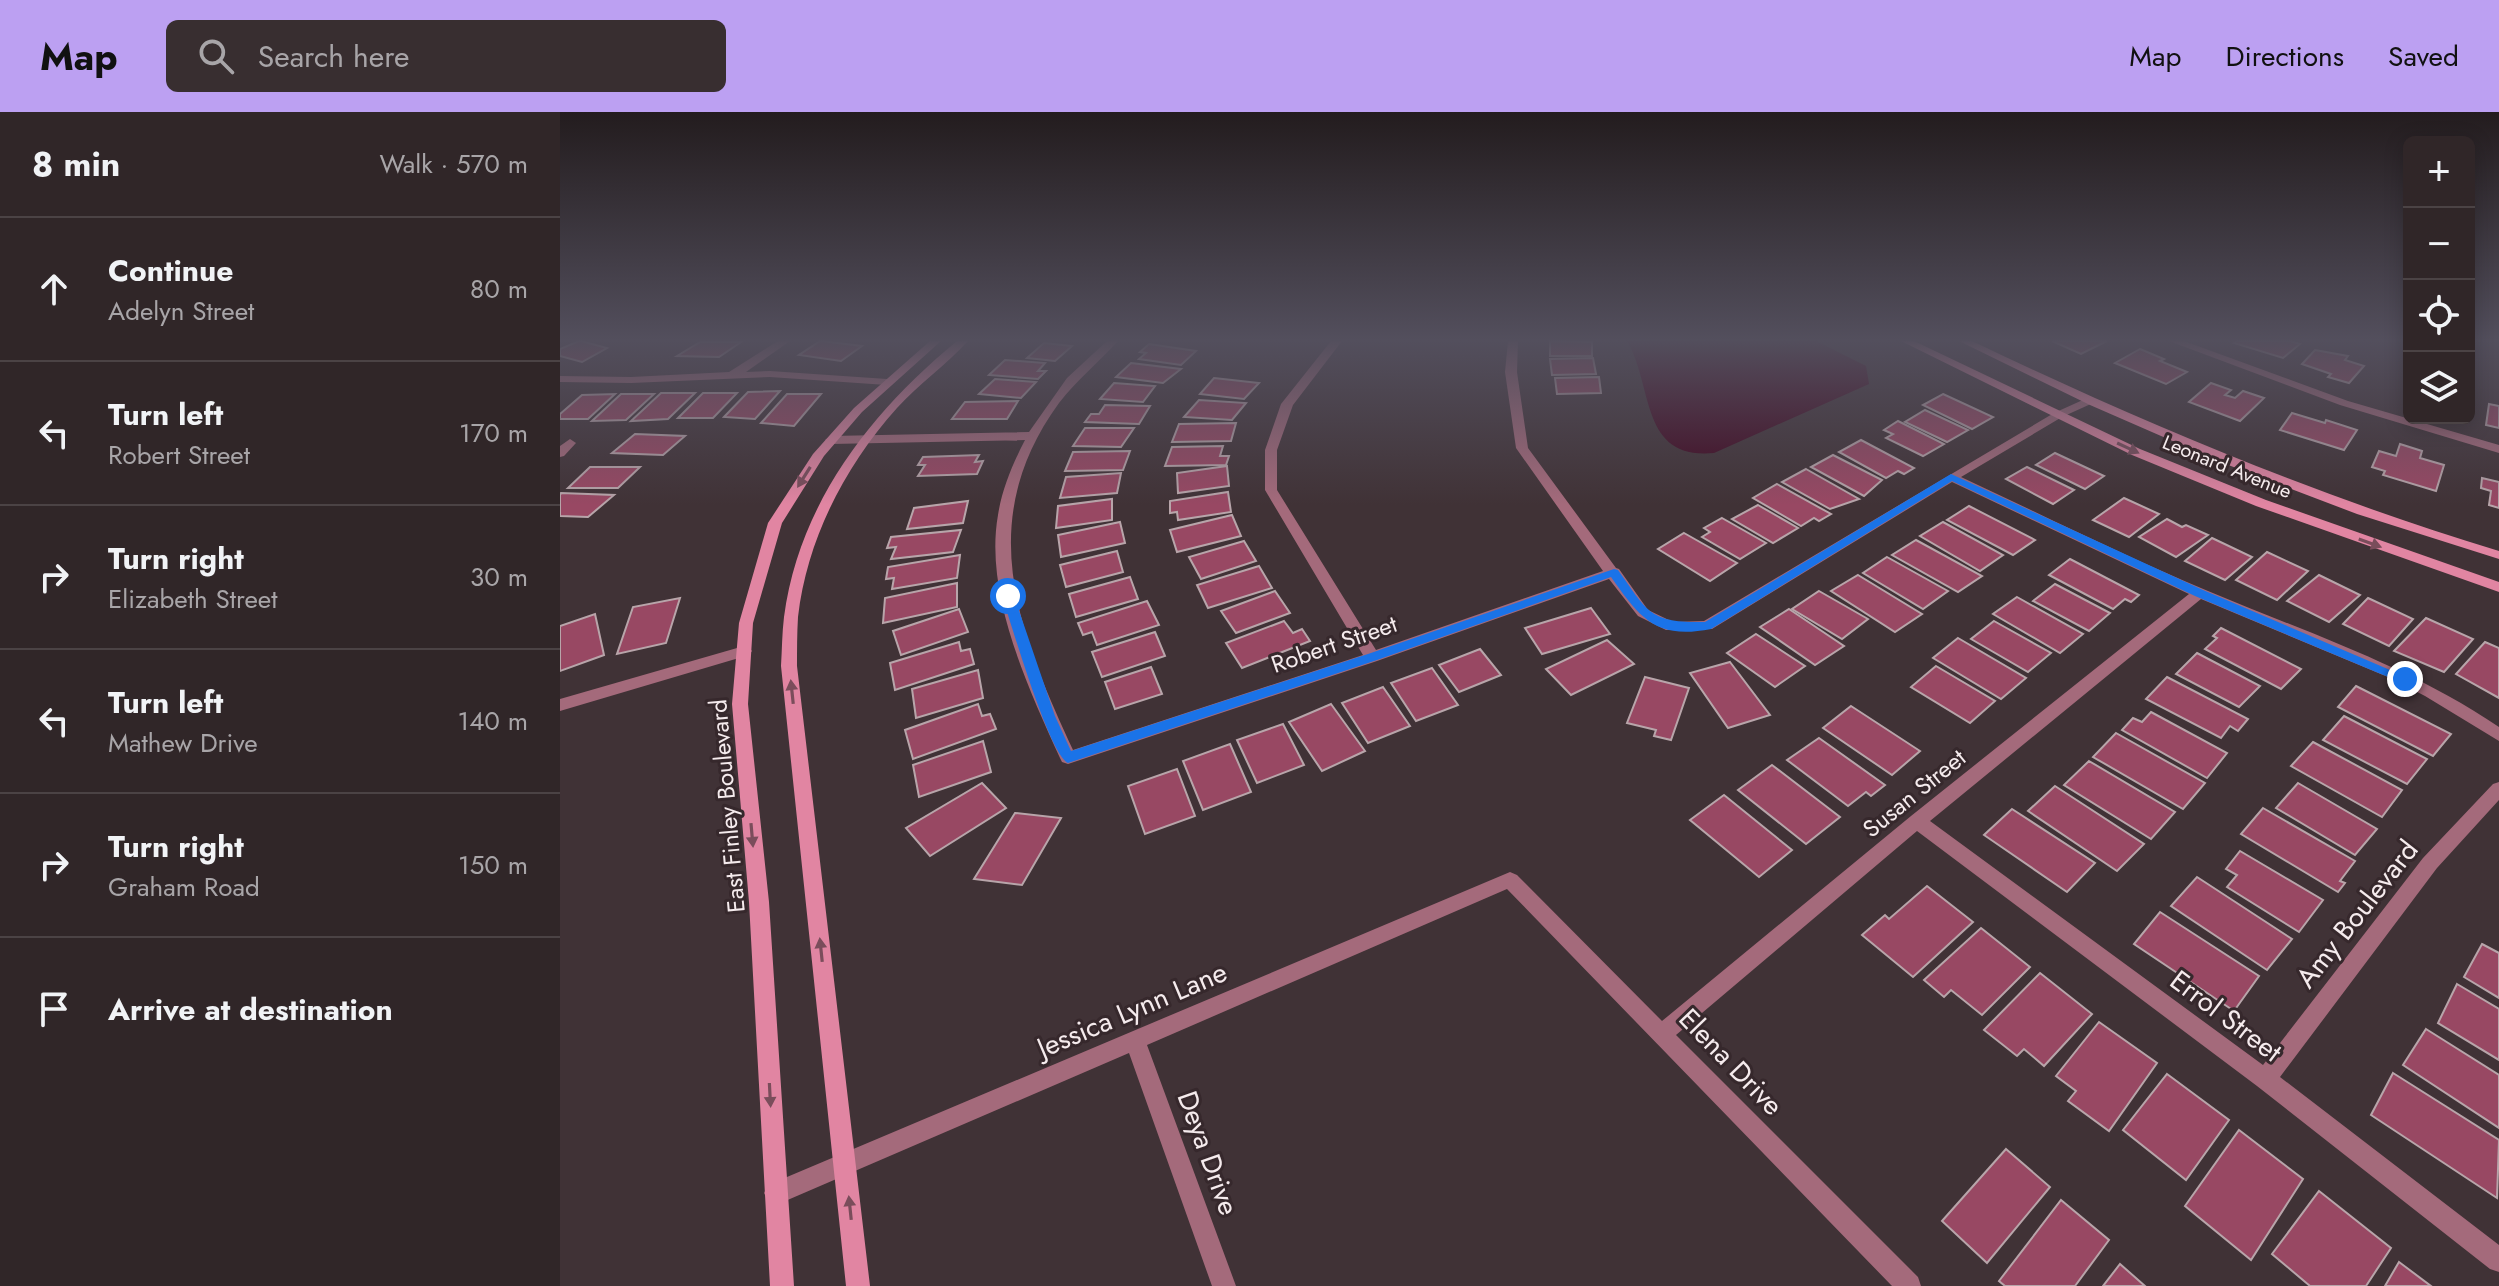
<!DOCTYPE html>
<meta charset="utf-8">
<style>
body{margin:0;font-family:Jost,sans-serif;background:#382e30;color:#f1f3f6}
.controls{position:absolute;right:24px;top:24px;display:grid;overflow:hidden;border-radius:12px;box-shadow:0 4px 20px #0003}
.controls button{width:72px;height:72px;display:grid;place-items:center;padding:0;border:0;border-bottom:2px solid #4b4345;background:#302628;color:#f1f3f6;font:40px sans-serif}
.stop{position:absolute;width:24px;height:24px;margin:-18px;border:6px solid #1a73e8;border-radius:50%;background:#fff}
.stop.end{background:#1a73e8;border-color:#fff;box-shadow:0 2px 8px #0008}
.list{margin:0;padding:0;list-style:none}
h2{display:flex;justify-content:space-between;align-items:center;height:104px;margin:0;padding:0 32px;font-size:34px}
h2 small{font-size:26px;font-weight:400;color:#a8a5a8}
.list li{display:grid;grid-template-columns:52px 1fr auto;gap:24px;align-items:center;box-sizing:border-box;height:144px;padding:0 32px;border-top:2px solid #4b4345}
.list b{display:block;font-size:30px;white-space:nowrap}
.list p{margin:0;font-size:26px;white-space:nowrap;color:#a8a5a8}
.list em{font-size:26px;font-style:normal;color:#a8a5a8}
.icon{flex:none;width:44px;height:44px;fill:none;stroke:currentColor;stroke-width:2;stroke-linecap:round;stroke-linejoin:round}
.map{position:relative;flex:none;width:1939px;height:1174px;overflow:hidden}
header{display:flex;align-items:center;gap:48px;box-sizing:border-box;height:112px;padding:0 40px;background:#bca0f2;color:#111}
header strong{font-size:38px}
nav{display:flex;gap:44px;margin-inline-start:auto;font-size:28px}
.search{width:560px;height:72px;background:#382e30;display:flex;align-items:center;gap:20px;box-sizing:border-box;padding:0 28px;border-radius:12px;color:#a8a5a8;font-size:30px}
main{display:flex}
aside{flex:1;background:#302628}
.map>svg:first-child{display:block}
.water{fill:#410720}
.building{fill:#984863;stroke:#b8a5aa;stroke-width:2}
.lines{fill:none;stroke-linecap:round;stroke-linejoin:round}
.street{fill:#a46a7b;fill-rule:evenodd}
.secondary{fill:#e185a2;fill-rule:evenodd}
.oneway{fill:#7a4d5b}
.route{fill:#1a73e8}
.labels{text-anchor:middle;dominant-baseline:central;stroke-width:6;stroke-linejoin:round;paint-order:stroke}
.far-street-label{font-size:20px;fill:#f5ebed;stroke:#36282c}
.street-label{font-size:24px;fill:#f5ebed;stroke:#36282c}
.near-street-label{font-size:28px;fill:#f5ebed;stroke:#36282c}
</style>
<header>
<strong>Map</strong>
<div class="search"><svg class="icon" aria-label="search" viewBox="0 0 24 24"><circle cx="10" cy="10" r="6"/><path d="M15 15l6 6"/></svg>Search here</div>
<nav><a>Map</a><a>Directions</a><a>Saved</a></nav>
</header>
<main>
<aside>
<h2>8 min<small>Walk · 570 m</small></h2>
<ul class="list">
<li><svg class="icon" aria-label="ahead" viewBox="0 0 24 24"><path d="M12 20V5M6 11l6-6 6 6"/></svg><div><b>Continue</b><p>Adelyn Street</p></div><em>80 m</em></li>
<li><svg class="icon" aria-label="left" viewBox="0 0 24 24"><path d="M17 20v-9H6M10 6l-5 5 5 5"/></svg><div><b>Turn left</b><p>Robert Street</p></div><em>170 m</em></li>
<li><svg class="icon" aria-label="right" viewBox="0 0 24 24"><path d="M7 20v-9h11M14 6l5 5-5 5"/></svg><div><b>Turn right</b><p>Elizabeth Street</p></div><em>30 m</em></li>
<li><svg class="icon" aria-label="left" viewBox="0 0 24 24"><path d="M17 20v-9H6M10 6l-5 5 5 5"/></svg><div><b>Turn left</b><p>Mathew Drive</p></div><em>140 m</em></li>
<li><svg class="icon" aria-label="right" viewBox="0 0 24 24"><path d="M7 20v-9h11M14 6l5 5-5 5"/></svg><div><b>Turn right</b><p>Graham Road</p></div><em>150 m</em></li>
<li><svg class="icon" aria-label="arrive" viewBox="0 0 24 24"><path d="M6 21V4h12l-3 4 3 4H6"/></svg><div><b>Arrive at destination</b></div></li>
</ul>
</aside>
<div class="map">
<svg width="1939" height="1174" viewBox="0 0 1939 1174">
<rect width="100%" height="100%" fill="#403236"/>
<path class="water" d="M1067 229H1256L1306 254 1309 272 1154 341C1079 348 1094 274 1067 229Z"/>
<g class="building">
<polygon points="19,229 21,229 47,236 22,250 0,244 0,237"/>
<polygon points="260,229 262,229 302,234 281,249 239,243"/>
<polygon points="990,229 1032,230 1032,244 990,244"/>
<polygon points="1492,229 1547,229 1521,242"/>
<polygon points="1677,229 1731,229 1740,232 1723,246 1674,231"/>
<polygon points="140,230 181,230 159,245 117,244"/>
<polygon points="484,231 512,234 495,249 467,246"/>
<polygon points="589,232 636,239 621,253 579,247 586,241 580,240"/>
<polygon points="1580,237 1604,247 1600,249 1627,260 1606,272 1555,251"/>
<polygon points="1755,238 1788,244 1785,248 1804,254 1789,271 1768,265 1771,262 1742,252"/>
<polygon points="1033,246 1036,262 992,263 990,247"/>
<polygon points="445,248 485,251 478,259 486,259 478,267 429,263"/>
<polygon points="571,251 621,257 603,271 556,265"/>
<polygon points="1039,265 1041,281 997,282 995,266"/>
<polygon points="654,266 699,271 684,287 640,282"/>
<polygon points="435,267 476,270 461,286 419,282"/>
<polygon points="554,271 595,274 583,290 540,287"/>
<polygon points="1651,271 1671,278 1665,283 1675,286 1683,279 1704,286 1680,309 1629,290"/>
<polygon points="220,279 195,307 164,305 188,280"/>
<polygon points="101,281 135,281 108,307 71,309"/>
<polygon points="143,281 177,281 153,306 118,306"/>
<polygon points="55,282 28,307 0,307 0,302 22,283"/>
<polygon points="61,282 94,282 66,308 32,309"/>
<polygon points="227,282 261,282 234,314 201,311"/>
<polygon points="1383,282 1433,305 1412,317 1363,293"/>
<polygon points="639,288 686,291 672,308 624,305"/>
<polygon points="458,289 447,307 392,307 405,290"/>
<polygon points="1929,292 1939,294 1939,316 1926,313"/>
<polygon points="545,293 590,294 579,312 525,310 531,302 539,302"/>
<polygon points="1365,298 1408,318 1387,330 1345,310"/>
<polygon points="1732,301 1765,311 1766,308 1797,318 1784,338 1720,318"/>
<polygon points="1338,309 1384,332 1363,344 1326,326 1333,322 1324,318"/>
<polygon points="676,311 671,329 612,330 619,312"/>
<polygon points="525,316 574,316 561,335 513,334"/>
<polygon points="75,322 125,324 103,343 52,341"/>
<polygon points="1301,328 1354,356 1344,362 1338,359 1326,366 1279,340"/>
<polygon points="1840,332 1862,339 1860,346 1884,353 1876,379 1823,363 1825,359 1812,355 1819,339 1836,344"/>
<polygon points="663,334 660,344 669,344 666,353 605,354 612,335"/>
<polygon points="570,339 563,358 505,359 513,340"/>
<polygon points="1495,341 1544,364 1525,377 1476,353"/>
<polygon points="419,343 415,350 423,349 417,362 358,364 365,353 358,353 363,345"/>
<polygon points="1273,343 1322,368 1304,384 1251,355"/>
<polygon points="667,354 669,374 618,381 617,361"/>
<polygon points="30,355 80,355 58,376 8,376"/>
<polygon points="1467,355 1514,378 1493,392 1446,367"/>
<polygon points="1246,357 1299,387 1270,397 1222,370"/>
<polygon points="561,361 557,381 500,386 506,365"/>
<polygon points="1922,366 1939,370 1939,396 1929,393 1931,379 1921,376"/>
<polygon points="1217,372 1271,402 1259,409 1254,406 1241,414 1193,386"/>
<polygon points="668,380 671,400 618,408 617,400 610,401 610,389"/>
<polygon points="0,383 1,381 54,383 28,405 0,404"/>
<polygon points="1564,386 1599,402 1569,425 1533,408"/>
<polygon points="552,387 552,408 496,416 498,394"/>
<polygon points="408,389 403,411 347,417 354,396"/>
<polygon points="1198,393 1238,416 1213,431 1172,407"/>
<polygon points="1409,394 1475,428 1453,443 1387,408"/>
<polygon points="672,403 681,424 617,440 610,418"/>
<polygon points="1162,406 1206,431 1180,447 1142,425 1150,420 1144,416"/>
<polygon points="1607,407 1622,415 1626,413 1648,423 1616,445 1579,425"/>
<polygon points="560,410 565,431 501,445 498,423"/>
<polygon points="1383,410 1443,443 1420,459 1360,424"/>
<polygon points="401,418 393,440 331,447 336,435 327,436 331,425"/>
<polygon points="1124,421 1177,451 1150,469 1098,437"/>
<polygon points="1652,426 1692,445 1665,468 1625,449"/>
<polygon points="1356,428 1422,464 1398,480 1332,443"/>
<polygon points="684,429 696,449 641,467 629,445"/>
<polygon points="557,439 563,460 506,475 500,453"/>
<polygon points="1707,440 1748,459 1717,488 1676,468"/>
<polygon points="400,443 397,466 332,477 334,466 326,467 328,455"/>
<polygon points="1327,445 1388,479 1363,497 1303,461"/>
<polygon points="1510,447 1579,483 1571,490 1565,487 1553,497 1489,463"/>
<polygon points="699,454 712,476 648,496 637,473"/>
<polygon points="1298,463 1362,502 1335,520 1271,479"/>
<polygon points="1759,463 1800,483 1769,510 1727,489"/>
<polygon points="570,465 578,487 516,505 509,482"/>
<polygon points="397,471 397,495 323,511 325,486"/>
<polygon points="1495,472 1550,501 1529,519 1473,489"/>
<polygon points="715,479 730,501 676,521 661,499"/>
<polygon points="1259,479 1308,507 1282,527 1232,497"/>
<polygon points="1457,485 1523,522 1500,541 1433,502"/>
<polygon points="120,486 106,531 57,542 73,495"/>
<polygon points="1808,486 1853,507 1829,534 1783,512"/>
<polygon points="587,489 599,513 537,533 532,520 523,523 518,511"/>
<polygon points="1031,496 1050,522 982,542 965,516"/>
<polygon points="399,497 408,520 341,543 333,519"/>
<polygon points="1229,497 1284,534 1255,553 1200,515"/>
<polygon points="35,502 44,543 0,559 0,514"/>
<polygon points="1866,506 1913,527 1884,560 1834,539"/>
<polygon points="724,509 733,521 742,517 750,529 682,556 666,531"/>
<polygon points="1434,509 1491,541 1468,560 1411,527"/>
<polygon points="1661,516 1741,557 1721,577 1645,537 1657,526 1653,524"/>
<polygon points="595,520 605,544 542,565 532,540"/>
<polygon points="1196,522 1245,554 1215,575 1167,541"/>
<polygon points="1398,526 1466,566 1441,587 1373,546"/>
<polygon points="1047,528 1074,552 1011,583 986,557"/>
<polygon points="399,530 401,539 410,537 414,552 335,578 330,551"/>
<polygon points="1925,530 1939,536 1939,586 1896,562"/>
<polygon points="920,537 941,563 899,580 879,553"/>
<polygon points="1637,541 1700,574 1679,595 1616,562"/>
<polygon points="1170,550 1210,603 1168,616 1130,561"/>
<polygon points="1376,554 1435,589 1410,611 1351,575"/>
<polygon points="591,555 602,582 555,597 545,570"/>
<polygon points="872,556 898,593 856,609 831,571"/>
<polygon points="418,558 423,586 356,606 352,577"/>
<polygon points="1085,565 1129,576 1111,628 1094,624 1096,618 1067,611"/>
<polygon points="1607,565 1688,607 1678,619 1670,614 1661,626 1586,587"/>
<polygon points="1796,574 1891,622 1873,644 1778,595"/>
<polygon points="823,575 850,614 808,631 782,591"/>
<polygon points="418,592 422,604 430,602 436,617 353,647 345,618"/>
<polygon points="771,592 805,639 762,659 729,610"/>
<polygon points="1291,594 1360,639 1332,663 1263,616"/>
<polygon points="1591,600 1667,641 1647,666 1562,618 1573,606 1582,610"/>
<polygon points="1784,604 1867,647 1847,672 1763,628"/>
<polygon points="723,612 744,653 697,671 677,628"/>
<polygon points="1556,621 1645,671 1623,697 1533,645"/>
<polygon points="1259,626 1325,673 1311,684 1306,680 1288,694 1227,648"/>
<polygon points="423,629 431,660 359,685 353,653"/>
<polygon points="1753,630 1842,678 1822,705 1731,654"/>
<polygon points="670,632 691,680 643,698 623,649"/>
<polygon points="1529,649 1615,700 1591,727 1504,673"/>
<polygon points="1212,653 1280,705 1246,732 1178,678"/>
<polygon points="617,657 635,704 585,722 568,674"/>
<polygon points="422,671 446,696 370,744 346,716"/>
<polygon points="1738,671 1817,717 1795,743 1716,696"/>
<polygon points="1495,674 1584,732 1557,759 1468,699"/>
<polygon points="1164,683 1232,738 1199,765 1130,708"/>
<polygon points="1703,696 1795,749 1780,769 1785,771 1778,780 1681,722"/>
<polygon points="1452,697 1535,751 1507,780 1424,723"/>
<polygon points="455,701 501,706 462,773 414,767"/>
<polygon points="1680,739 1763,788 1739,820 1667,775 1677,763 1666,757"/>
<polygon points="1637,765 1732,827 1707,858 1611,794"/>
<polygon points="1367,774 1413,810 1353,865 1302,823 1325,803 1329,807"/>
<polygon points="1600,800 1699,864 1674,899 1574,832"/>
<polygon points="1421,816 1470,855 1422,903 1391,878 1384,885 1364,868"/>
<polygon points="1922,832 1939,841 1939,886 1904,865"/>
<polygon points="1480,861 1532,902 1484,954 1464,937 1457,944 1424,918"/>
<polygon points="1897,872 1939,897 1939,948 1878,911"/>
<polygon points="1539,910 1597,951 1549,1019 1508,989 1516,979 1496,964"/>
<polygon points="1866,917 1939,963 1939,1016 1843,953"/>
<polygon points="1833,961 1939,1028 1937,1086 1811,1003"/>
<polygon points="1607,962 1669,1008 1626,1068 1563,1018"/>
<polygon points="1679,1018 1743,1067 1691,1148 1625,1094"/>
<polygon points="1446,1037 1490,1075 1427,1151 1382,1109"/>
<polygon points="1759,1079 1831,1136 1806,1174 1750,1174 1712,1142"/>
<polygon points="1501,1088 1549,1128 1515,1174 1445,1174 1439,1169"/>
<polygon points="1839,1150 1871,1174 1825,1174"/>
<polygon points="1560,1152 1585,1174 1543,1174"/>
</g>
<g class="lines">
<g class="street">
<polygon points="218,229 230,229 186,260 210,259 327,267 333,270 327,273 210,265 71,271 0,270 0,264 71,265 169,260"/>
<path d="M547 229H558C539 250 517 268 499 291 413 409 458 519 513 638L803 543 705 378V338L721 292 771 229H782L733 293 717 338V378L816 538 1043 459 956 336 945 260 948 229H958L957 260 968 336 1056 456 1059 457 1088 498 1113 510 1144 509 1494 301 1525 287H1533V291L1502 305 1401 365C1483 403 1564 444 1648 479 1748 521 1849 554 1939 615V629L1865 584 1828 565 1641 487 1370 709 1703 953 1863 746 1933 672 1939 670V688L1877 756 1720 965 1939 1133V1160L1930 1157 1697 974 1357 719 1116 923 1358 1165 1361 1174H1332L947 777 587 933 676 1174H652L569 941 216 1093 208 1089 204 1081 208 1073 950 760 957 763 1102 909 1351 704 1629 482 1392 370 1152 517 1106 518 1078 504 1049 467 817 549 508 652 502 650 500 646C468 575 424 482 438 403 442 377 453 351 465 328L271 332 265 328 271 324 469 320 507 266Z"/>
<polygon points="1609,229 1624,229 1788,289 1939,333 1939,341 1780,293"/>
<polygon points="10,327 16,331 4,344 0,345 0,334"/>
<polygon points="184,534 189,535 192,539 189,543 0,599 0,587"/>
</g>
<g class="secondary">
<polygon points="370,229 381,229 302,300 264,344 222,411 193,511 188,592 209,790 234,1174 210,1174 189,790 172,592 179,511 208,411 253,342 294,296"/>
<path d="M397 229H408C386 253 359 272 337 296 285 354 247 427 238 505 237 521 237 538 237 554L310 1174H286L221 554C222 538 222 521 224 505 239 391 311 300 397 229Z"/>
<polygon points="1341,229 1354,229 1580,337 1706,388 1939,470 1939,480 1696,394 1572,343"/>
<path d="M1399 229H1412C1584 311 1757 384 1939 439V447L1797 402 1663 351 1530 293Z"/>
</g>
</g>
<defs><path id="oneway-solid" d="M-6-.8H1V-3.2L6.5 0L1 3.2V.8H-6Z" transform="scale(2)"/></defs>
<g class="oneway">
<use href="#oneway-solid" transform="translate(1568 336) rotate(25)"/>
<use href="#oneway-solid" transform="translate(244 365) rotate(122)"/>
<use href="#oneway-solid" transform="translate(1810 431) rotate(20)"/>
<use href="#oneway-solid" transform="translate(232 580) rotate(-96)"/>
<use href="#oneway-solid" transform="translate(192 723) rotate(85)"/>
<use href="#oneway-solid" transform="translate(261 838) rotate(-96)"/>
<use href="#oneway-solid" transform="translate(210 983) rotate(87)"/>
<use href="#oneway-solid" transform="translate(290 1096) rotate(-96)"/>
</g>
<linearGradient id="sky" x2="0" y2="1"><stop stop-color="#231c1e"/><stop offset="0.58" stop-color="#534f5d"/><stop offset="1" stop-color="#534f5d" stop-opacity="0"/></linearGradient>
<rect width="1939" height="393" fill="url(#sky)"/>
<path class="route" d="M1391 362 1643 478 1851 567 1845 571 1840 570 1635 484 1392 369 1151 517C1096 528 1080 506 1051 465L817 548 508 651C489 642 451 511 442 484L448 480 454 484 495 604 511 639 808 542 1054 457 1058 458C1088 500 1089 511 1145 510Z"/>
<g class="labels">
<g class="far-street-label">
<text transform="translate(1667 355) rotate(22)">Leonard Avenue</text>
</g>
<g class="street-label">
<text transform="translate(774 532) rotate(-19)">Robert Street</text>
<text transform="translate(1354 681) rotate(-39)">Susan Street</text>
<text transform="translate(167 694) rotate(-95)">East Finley Boulevard</text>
</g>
<g class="near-street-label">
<text transform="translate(1797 802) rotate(-52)">Amy Boulevard</text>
<text transform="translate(572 898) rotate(-23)">Jessica Lynn Lane</text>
<text transform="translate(1666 904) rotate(37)">Errol Street</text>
<text transform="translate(1171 950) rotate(46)">Elena Drive</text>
<text transform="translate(648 1041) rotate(70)">Deya Drive</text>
</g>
</g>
</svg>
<div class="controls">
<button>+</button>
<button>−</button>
<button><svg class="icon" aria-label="locate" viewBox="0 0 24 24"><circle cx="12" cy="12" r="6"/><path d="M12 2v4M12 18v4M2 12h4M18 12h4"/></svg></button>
<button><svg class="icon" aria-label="layers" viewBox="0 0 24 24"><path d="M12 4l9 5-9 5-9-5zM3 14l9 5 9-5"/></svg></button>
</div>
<div class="stop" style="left:448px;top:484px"></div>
<div class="stop end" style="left:1845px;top:567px"></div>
</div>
</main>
